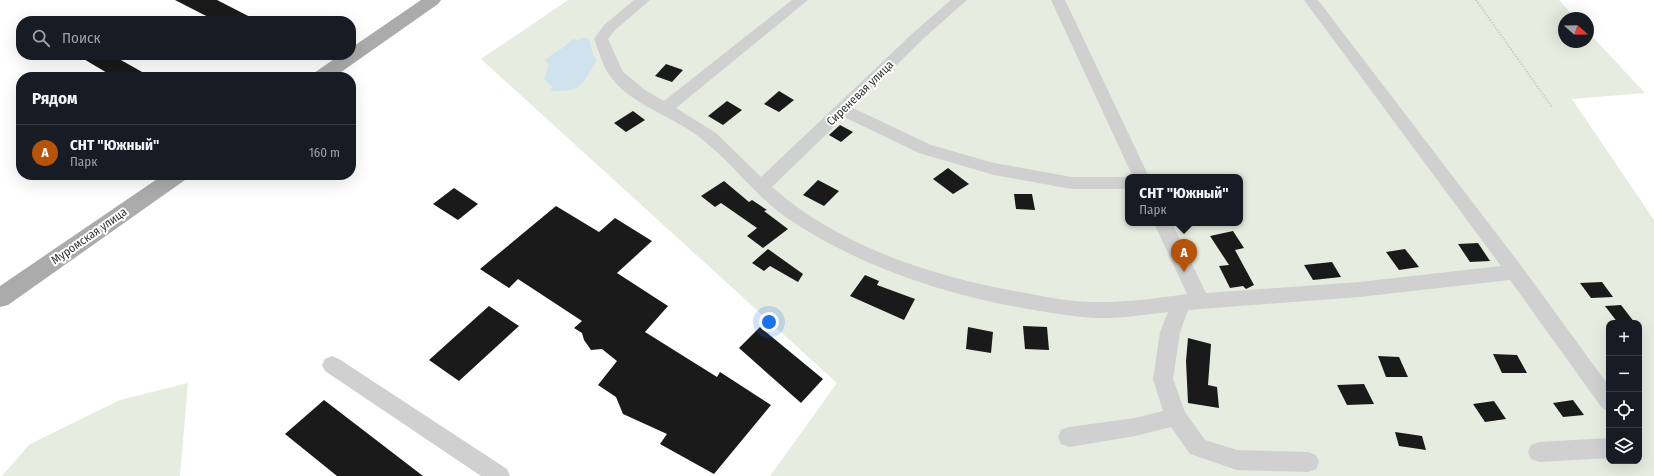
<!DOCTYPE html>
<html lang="ru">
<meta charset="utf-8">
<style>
body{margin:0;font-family:"Fira Sans Condensed",sans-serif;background:#20242c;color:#f1f3f6}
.controls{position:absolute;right:12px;bottom:12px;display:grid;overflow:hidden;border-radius:8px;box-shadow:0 4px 16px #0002}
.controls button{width:36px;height:36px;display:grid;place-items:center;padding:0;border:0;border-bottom:1px solid #363941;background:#171b24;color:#f1f3f6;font:20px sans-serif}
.compass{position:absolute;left:1558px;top:12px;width:36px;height:36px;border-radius:50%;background:#171b24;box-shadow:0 4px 16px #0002;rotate:110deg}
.you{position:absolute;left:769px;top:322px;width:14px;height:14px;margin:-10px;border:3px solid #fff;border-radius:50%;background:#1a73e8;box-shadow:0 0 0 6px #1a73e833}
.badge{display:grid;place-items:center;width:26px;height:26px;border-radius:50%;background:#b45309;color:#fff;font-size:13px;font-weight:700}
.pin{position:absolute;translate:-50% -33px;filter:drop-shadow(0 1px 2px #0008)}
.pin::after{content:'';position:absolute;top:21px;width:14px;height:12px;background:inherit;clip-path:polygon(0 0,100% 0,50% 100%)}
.popup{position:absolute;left:1125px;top:174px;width:118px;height:52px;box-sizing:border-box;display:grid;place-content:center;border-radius:8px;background:#171b24;filter:drop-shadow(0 1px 3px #0005);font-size:13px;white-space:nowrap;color:#9ea1a6}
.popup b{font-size:15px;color:#f1f3f6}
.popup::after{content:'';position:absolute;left:50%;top:100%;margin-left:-8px;border:8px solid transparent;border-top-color:#171b24}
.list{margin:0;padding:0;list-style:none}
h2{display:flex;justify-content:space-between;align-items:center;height:52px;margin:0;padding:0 16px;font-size:17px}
h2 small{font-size:13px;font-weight:400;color:#9ea1a6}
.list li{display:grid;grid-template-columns:26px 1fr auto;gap:12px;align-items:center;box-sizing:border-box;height:56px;padding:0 16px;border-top:1px solid #363941}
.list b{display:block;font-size:15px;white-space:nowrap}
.list p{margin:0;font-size:13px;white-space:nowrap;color:#9ea1a6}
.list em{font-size:13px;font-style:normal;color:#9ea1a6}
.icon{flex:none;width:22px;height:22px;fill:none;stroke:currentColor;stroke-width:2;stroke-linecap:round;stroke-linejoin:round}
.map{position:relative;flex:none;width:1654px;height:476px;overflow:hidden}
.search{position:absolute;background:#171b24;box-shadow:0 4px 16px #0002;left:16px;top:16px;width:340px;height:44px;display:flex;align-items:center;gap:10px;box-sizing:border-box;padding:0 14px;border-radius:16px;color:#9ea1a6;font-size:15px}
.panel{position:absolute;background:#171b24;box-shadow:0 4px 16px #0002;left:16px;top:72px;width:340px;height:108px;border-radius:16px}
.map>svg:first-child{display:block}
.green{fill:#e6ecdf;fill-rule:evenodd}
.water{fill:#cfe2ee}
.building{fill:#1a1a1a}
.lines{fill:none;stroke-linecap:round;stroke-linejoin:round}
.path{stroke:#cdcdcd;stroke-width:2;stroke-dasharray:1.5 1.5;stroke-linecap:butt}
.minor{fill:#d0d0d0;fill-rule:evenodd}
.major{fill:#ababab;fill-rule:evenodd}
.labels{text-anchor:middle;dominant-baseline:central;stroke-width:4;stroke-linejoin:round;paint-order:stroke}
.street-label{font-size:12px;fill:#333;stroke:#fff}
</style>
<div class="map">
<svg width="1654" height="476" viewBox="0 0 1654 476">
<rect width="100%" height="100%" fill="#fff"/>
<g class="green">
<path d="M568 0H1559L1575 18H1564V42H1588V32L1645 93 1572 99 1654 220V476H770L837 383 481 59ZM1128 177H1240V223H1128ZM1609 323H1639V461H1609Z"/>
<polygon points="188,383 180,476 2,476 30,444 120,400"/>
</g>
<path class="water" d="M584 37 589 39 594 57 597 60C581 85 583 92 550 91L553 87 544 79 549 64 545 61C553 51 564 50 572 39L578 40Z"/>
<g class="building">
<polygon points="175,0 217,0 258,21 216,21"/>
<polygon points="77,55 112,55 151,77 114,77"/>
<polygon points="666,64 683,70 672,82 655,76"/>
<polygon points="779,91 794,100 779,112 764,104"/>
<polygon points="727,101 742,110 723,125 708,116"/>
<polygon points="633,111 645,120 626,132 614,123"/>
<polygon points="840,125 853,132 841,142 829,135"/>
<polygon points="948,168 969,184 953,194 933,179"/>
<polygon points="818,180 839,191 824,206 803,195"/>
<polygon points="724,181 749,202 752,200 767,210 764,211 788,229 763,248 747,236 757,228 721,203 715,207 701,196"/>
<polygon points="454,188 478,204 458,220 433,204"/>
<polygon points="1014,194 1032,194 1035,210 1016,209"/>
<polygon points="556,206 599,232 615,218 652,241 617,273 668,306 645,332 717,377 720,372 771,405 714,474 660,444 667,434 623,414 616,397 598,385 617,361 602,349 591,350 584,340 582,333 574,328 582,321 518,279 509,288 480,269"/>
<polygon points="1233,231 1244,248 1235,250 1254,285 1246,289 1243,286 1230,288 1219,266 1229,265 1210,236"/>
<polygon points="1478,243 1490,261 1470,262 1458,244"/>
<polygon points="768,249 803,274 798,282 770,266 764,271 752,263"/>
<polygon points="1405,249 1419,267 1399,270 1386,252"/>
<polygon points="1332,262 1341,277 1313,280 1304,265"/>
<polygon points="865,275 879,281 877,285 915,299 904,320 850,296"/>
<polygon points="1602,282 1613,297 1591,298 1580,283"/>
<polygon points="1621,305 1635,323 1618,323 1605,306"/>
<polygon points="489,306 519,326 459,381 429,360"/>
<polygon points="1023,326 1047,327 1049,350 1025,349"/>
<polygon points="760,327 823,379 801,403 739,348"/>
<polygon points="968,327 993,332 991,353 966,349"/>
<polygon points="1188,338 1211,344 1208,385 1217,387 1219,408 1188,403 1186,361"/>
<polygon points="1493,354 1517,355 1527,373 1502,373"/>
<polygon points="1378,356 1399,357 1408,377 1386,377"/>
<polygon points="1364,384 1374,404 1347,405 1337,385"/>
<polygon points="324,400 423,476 337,476 285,434"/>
<polygon points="1573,400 1584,415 1563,417 1553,403"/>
<polygon points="1494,401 1506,419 1485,422 1473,404"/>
<polygon points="1395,432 1422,436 1426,450 1399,446"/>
</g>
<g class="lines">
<polyline class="path" points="1476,0 1552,107"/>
<g class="minor">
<path d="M634 0H650L614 31 608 39 623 72 645 90 664 101 792 0H808L676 108 716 133 761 177 914 32 951 0H967L924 38 853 108 931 145 994 163 1072 177H1128V189H1072L994 175 919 153 844 117 772 187C842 249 941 279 1031 294 1052 298 1073 302 1094 302 1126 303 1157 298 1187 294L1154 223H1172L1206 293 1359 282 1501 266 1304 0H1318L1522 267 1609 386V411L1602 408 1510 280 1359 297 1188 310 1180 332 1173 379 1185 412 1205 440 1237 450 1308 452 1316 455 1319 462 1316 469 1308 472 1237 470 1190 454 1171 427 1135 436 1069 447 1061 444 1058 437 1061 430 1069 427 1135 418 1163 411 1153 379 1160 332 1168 312C1143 315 1119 319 1094 318 1074 317 1054 313 1034 310 949 296 862 268 790 220 757 198 734 165 703 140 676 117 630 105 610 76 602 65 599 51 594 39L604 25Z"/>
<polygon points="1051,0 1065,0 1149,177 1133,177"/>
<polygon points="332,356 339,359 507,469 510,476 481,476 325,371 322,365 325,359"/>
<polygon points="1609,438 1609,458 1539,462 1531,459 1528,452 1531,445 1539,442"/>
</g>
<g class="major">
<polygon points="421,0 441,0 438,4 334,77 312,77 314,73 340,55 351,55 351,48"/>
<polygon points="163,175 188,175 185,180 8,305 0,307 0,286"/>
</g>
</g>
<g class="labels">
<g class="street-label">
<text transform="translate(860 93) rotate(-44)">Сиреневая улица</text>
<text transform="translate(89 236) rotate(-35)">Муромская улица</text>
</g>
</g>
</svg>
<div class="controls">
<button>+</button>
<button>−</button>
<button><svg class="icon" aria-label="locate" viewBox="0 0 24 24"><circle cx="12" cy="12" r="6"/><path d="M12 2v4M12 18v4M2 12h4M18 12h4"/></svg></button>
<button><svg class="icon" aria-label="layers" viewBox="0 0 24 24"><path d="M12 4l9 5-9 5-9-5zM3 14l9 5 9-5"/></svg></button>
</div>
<svg class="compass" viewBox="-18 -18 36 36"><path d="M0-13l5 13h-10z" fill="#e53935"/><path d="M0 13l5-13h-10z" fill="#9ea1a6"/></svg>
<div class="you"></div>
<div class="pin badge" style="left:1184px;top:272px">A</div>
<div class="popup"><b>СНТ &quot;Южный&quot;</b>Парк</div>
<div class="search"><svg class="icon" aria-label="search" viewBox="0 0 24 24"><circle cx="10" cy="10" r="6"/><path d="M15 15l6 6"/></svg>Поиск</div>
<section class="panel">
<h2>Рядом<small></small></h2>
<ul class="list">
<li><span class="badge">A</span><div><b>СНТ &quot;Южный&quot;</b><p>Парк</p></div><em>160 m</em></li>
</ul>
</section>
</div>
